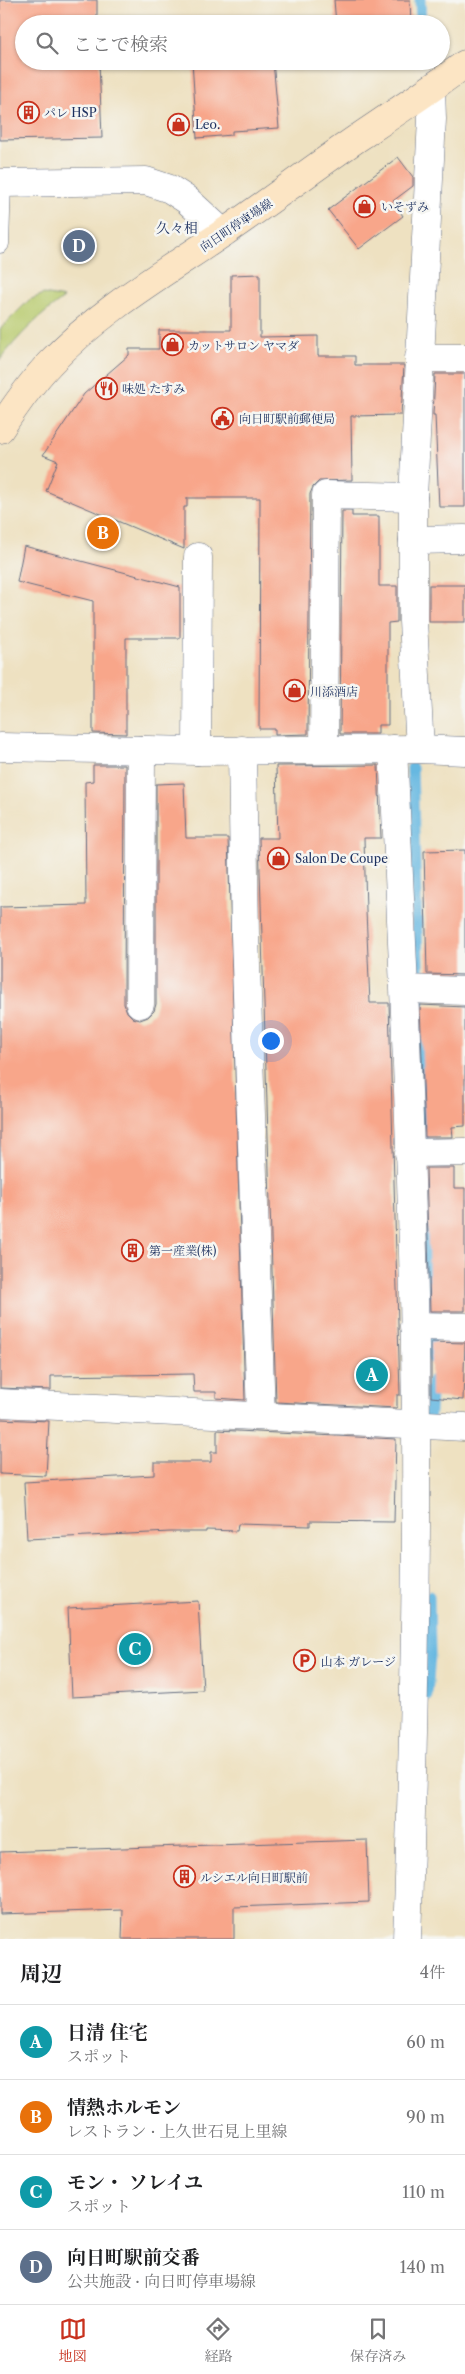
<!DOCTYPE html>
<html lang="ja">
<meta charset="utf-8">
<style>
body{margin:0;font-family:"Libre Caslon Text","Noto Serif JP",serif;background:#f2f2f2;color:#202124}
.you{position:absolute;left:270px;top:1040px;width:18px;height:18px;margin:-12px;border:4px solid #fff;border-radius:50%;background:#1a73e8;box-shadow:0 0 0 8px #1a73e833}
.badge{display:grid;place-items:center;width:32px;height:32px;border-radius:50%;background:#c8321e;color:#fff;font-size:16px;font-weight:700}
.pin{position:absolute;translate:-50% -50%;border:2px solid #fff;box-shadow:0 1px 5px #0006}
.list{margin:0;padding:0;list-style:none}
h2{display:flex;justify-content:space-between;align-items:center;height:65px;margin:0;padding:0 20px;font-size:21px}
h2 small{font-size:16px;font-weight:400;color:#757577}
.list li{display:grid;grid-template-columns:32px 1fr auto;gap:15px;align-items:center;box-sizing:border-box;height:75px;padding:0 20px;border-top:1px solid #e0e0e0}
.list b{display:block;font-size:19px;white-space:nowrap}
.list p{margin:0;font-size:16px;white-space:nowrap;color:#757577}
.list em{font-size:16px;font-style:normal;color:#757577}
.icon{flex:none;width:28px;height:28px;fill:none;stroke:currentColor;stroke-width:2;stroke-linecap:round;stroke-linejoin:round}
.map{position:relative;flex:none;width:465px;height:1939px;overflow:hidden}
.search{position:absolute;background:#fff;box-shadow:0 1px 4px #0004;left:15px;right:15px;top:15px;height:55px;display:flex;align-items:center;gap:12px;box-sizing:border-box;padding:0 18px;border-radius:28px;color:#757577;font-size:19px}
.sheet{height:365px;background:#fff}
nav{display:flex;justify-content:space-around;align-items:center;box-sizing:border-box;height:70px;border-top:1px solid #e0e0e0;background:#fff;font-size:14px;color:#757577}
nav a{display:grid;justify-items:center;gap:2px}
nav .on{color:#c8321e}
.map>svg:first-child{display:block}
.green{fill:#b8ca6d;stroke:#6a7c66}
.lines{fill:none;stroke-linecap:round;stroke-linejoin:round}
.stream{stroke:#66b8e1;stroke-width:11}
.building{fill:#f8a68a}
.lane-casing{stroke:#656d81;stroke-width:19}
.street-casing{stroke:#656d81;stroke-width:29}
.secondary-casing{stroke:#656d81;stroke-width:29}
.lane{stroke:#fff;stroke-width:18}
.street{stroke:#fff;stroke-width:28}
.secondary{stroke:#fce5c4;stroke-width:28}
.labels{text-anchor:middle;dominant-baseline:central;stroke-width:5;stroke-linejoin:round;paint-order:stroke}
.poi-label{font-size:12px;fill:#1b2f5e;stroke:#f6f6f2;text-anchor:start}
.street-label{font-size:12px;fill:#1b2f5e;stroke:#f6f6f2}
.neighbourhood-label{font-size:14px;fill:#1b2f5e;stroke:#f6f6f2}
</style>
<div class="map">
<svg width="465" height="1939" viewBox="0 0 465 1939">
<rect width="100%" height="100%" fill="#f6f6f2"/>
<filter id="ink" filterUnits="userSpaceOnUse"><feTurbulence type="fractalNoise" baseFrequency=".02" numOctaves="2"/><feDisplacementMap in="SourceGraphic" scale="10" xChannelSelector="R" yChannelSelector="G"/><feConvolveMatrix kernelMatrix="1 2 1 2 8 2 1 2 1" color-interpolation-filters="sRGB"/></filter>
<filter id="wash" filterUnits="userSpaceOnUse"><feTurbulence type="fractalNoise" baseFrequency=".0096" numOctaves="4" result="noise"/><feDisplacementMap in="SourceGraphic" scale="20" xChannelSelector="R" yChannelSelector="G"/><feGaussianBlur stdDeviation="1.12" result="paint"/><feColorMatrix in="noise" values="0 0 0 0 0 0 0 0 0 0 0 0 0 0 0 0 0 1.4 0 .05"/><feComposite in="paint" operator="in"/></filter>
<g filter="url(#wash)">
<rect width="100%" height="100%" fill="#eee1c1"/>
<path class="green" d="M44 294 64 298C39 316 19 335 0 360V329L29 300Z"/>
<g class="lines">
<g class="stream">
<polyline points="420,0 421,24"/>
<path d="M412 768 423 1132C429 1207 428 1282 432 1358"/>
<polyline points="429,1425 432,1381"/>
<polyline points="427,1695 430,1654 429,1596"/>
</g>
</g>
<g id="blocks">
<g class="building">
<polygon points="0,0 97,0 97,24 24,24 24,61 99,61 102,138 0,140"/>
<polygon points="334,0 410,0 411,24 336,24"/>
<polygon points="192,61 273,61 279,128 232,131 232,135 197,138"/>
<polygon points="398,157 413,177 413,186 393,201 403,216 359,249 328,210"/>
<polygon points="260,274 260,337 318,336 318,356 355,356 355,365 404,365 401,415 351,416 352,480 319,481 313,487 310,494 308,734 275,735 275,729 259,729 260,498 187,498 187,507 184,507 184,549 46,491 58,461 43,455 84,394 129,355 129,349 159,349 159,330 231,330 231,275"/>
<polygon points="435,374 465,374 465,507 439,507 435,415 433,415"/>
<polygon points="342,511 352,511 352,516 379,516 379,586 397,586 397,622 388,623 388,725 378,725 378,734 340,734"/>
<polygon points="24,546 180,587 180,638 126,638 126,734 93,733 93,601 17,582"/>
<rect x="429" y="585" width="36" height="37"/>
<polygon points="93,765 125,765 124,1004 127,1012 133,1018 140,1020 148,1017 154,1011 156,1004 156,784 184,783 186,838 228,838 245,1400 216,1398 216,1392 194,1392 193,1374 51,1376 51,1390 0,1388 0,907 86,905 85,782 93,781"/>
<polygon points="378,765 381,838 364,838 366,911 370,1003 389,1003 400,1395 397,1395 397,1408 276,1402 259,838 278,838 276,766"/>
<polygon points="465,850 465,975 427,974 424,851"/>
<polygon points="420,1005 465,1007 465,1126 452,1127 453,1137 425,1137"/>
<polygon points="426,1168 454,1168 454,1188 465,1188 465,1311 430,1311"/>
<polygon points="431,1342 465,1343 463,1400 431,1397"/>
<polygon points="0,1419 49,1421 46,1476 0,1474"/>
<polygon points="217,1430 396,1439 394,1522 310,1521 310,1526 238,1524 237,1531 206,1530 206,1532 170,1532 27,1539 24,1482 154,1475 154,1462 211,1462 211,1452 217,1452"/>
<polygon points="198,1601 203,1690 72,1697 68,1608"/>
<polygon points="367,1840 369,1902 234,1907 234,1939 122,1939 123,1910 0,1914 0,1852"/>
</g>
</g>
</g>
<g filter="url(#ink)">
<use href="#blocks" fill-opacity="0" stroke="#656d81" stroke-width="1"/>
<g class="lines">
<defs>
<polyline id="lane" points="0,244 2,183"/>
<g id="street">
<polyline points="0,183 146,181 170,189 187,200 223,233"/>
<polyline points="419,358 465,358"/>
<polyline points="413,540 465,539"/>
<polyline points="0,747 197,751 420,749 465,751"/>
<polyline points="324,749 326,495 413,497"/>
<path d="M393 749C404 974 414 1200 416 1425 417 1596 413 1768 407 1939"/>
<polyline points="420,749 413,621 413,497 432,119 431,89"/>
<polyline points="242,750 245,935 261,1416"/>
<polyline points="197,751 198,557"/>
<polyline points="405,989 465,991"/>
<polyline points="140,1004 141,750"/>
<polyline points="409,1153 465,1152"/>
<polyline points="414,1326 465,1327"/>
<polyline points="0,1403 465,1427"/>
</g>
<path id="secondary" d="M0 429C15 406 31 383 50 363 101 309 168 271 229 229 273 199 315 167 359 137 395 113 430 90 465 64"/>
</defs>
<use href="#lane" class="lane-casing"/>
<use href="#street" class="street-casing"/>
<use href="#secondary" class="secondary-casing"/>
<use href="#lane" class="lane"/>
<use href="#street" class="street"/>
<use href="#secondary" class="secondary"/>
</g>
</g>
<defs>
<symbol id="building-ring" viewBox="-11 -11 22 22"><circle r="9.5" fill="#f6f6f2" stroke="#c8321e" stroke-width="1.5"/><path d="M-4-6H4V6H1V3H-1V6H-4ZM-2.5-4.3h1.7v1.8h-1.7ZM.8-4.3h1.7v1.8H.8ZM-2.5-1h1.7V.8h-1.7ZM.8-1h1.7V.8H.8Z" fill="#c8321e"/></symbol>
<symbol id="shop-ring" viewBox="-11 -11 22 22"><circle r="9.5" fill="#f6f6f2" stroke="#c8321e" stroke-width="1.5"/><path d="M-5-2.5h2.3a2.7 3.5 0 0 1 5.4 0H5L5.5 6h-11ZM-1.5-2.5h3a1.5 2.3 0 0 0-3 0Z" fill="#c8321e"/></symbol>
<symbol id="restaurant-ring" viewBox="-11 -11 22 22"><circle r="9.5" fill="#f6f6f2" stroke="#c8321e" stroke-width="1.5"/><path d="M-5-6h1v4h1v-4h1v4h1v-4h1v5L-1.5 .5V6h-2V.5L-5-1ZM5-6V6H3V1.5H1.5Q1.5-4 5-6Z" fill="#c8321e"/></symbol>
<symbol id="civic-ring" viewBox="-11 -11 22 22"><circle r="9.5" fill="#f6f6f2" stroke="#c8321e" stroke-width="1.5"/><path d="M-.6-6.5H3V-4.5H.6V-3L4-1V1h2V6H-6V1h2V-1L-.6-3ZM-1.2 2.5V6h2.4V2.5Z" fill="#c8321e"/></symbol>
<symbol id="parking-ring" viewBox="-11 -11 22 22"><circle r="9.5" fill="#f6f6f2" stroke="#c8321e" stroke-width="1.5"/><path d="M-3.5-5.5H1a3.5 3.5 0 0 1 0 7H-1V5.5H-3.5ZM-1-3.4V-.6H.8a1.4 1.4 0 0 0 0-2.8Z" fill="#c8321e"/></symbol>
</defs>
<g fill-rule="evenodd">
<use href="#building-ring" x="16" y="100" width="25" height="25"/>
<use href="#shop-ring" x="166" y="112" width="25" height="25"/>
<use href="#shop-ring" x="352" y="194" width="25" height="25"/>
<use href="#shop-ring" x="160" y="332" width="25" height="25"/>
<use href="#restaurant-ring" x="94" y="376" width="25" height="25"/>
<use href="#civic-ring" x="210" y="406" width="25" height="25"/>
<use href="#shop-ring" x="282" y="678" width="25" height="25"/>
<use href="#shop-ring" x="266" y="846" width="25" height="25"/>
<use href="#building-ring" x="120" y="1238" width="25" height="25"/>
<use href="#parking-ring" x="292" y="1648" width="25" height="25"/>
<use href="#building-ring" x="172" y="1864" width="25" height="25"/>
</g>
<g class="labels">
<g class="poi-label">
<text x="44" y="112">パレ HSP</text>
<text x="195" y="124">Leo.</text>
<text x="381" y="206">いそずみ</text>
<text x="188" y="345">カットサロン ヤマダ</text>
<text x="122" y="388">味処 たすみ</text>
<text x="239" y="418">向日町駅前郵便局</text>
<text x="310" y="691">川添酒店</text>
<text x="295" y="858">Salon De Coupe</text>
<text x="149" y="1250">第一産業(株)</text>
<text x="321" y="1661">山本 ガレージ</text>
<text x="200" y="1877">ルシエル向日町駅前</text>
</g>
<g class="street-label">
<text transform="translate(236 225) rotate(-34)">向日町停車場線</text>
</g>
<g class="neighbourhood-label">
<text x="177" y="228">久々相</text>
</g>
</g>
</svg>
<div class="you"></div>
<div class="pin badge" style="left:372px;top:1375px;background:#0f9aa8">A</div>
<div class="pin badge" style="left:103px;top:533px;background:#e8710a">B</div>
<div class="pin badge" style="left:135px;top:1649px;background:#0f9aa8">C</div>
<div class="pin badge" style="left:79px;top:246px;background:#5c6f8a">D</div>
<div class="search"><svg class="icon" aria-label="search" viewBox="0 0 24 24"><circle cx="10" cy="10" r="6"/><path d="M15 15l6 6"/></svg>ここで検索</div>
</div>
<section class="sheet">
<h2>周辺<small>4件</small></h2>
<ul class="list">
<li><span class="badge" style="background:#0f9aa8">A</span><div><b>日清 住宅</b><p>スポット</p></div><em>60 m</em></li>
<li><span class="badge" style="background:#e8710a">B</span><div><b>情熱ホルモン</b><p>レストラン · 上久世石見上里線</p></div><em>90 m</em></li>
<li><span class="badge" style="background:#0f9aa8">C</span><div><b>モン・ ソレイユ</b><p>スポット</p></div><em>110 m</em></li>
<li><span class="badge" style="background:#5c6f8a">D</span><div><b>向日町駅前交番</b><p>公共施設 · 向日町停車場線</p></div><em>140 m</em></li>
</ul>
</section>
<nav>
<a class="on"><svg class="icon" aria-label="map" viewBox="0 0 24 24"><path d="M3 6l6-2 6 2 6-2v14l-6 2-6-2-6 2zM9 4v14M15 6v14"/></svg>地図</a>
<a><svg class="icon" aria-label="directions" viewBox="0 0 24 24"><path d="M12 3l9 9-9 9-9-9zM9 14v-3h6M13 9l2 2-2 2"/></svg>経路</a>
<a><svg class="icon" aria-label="saved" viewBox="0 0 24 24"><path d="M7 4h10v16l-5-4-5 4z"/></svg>保存済み</a>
</nav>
